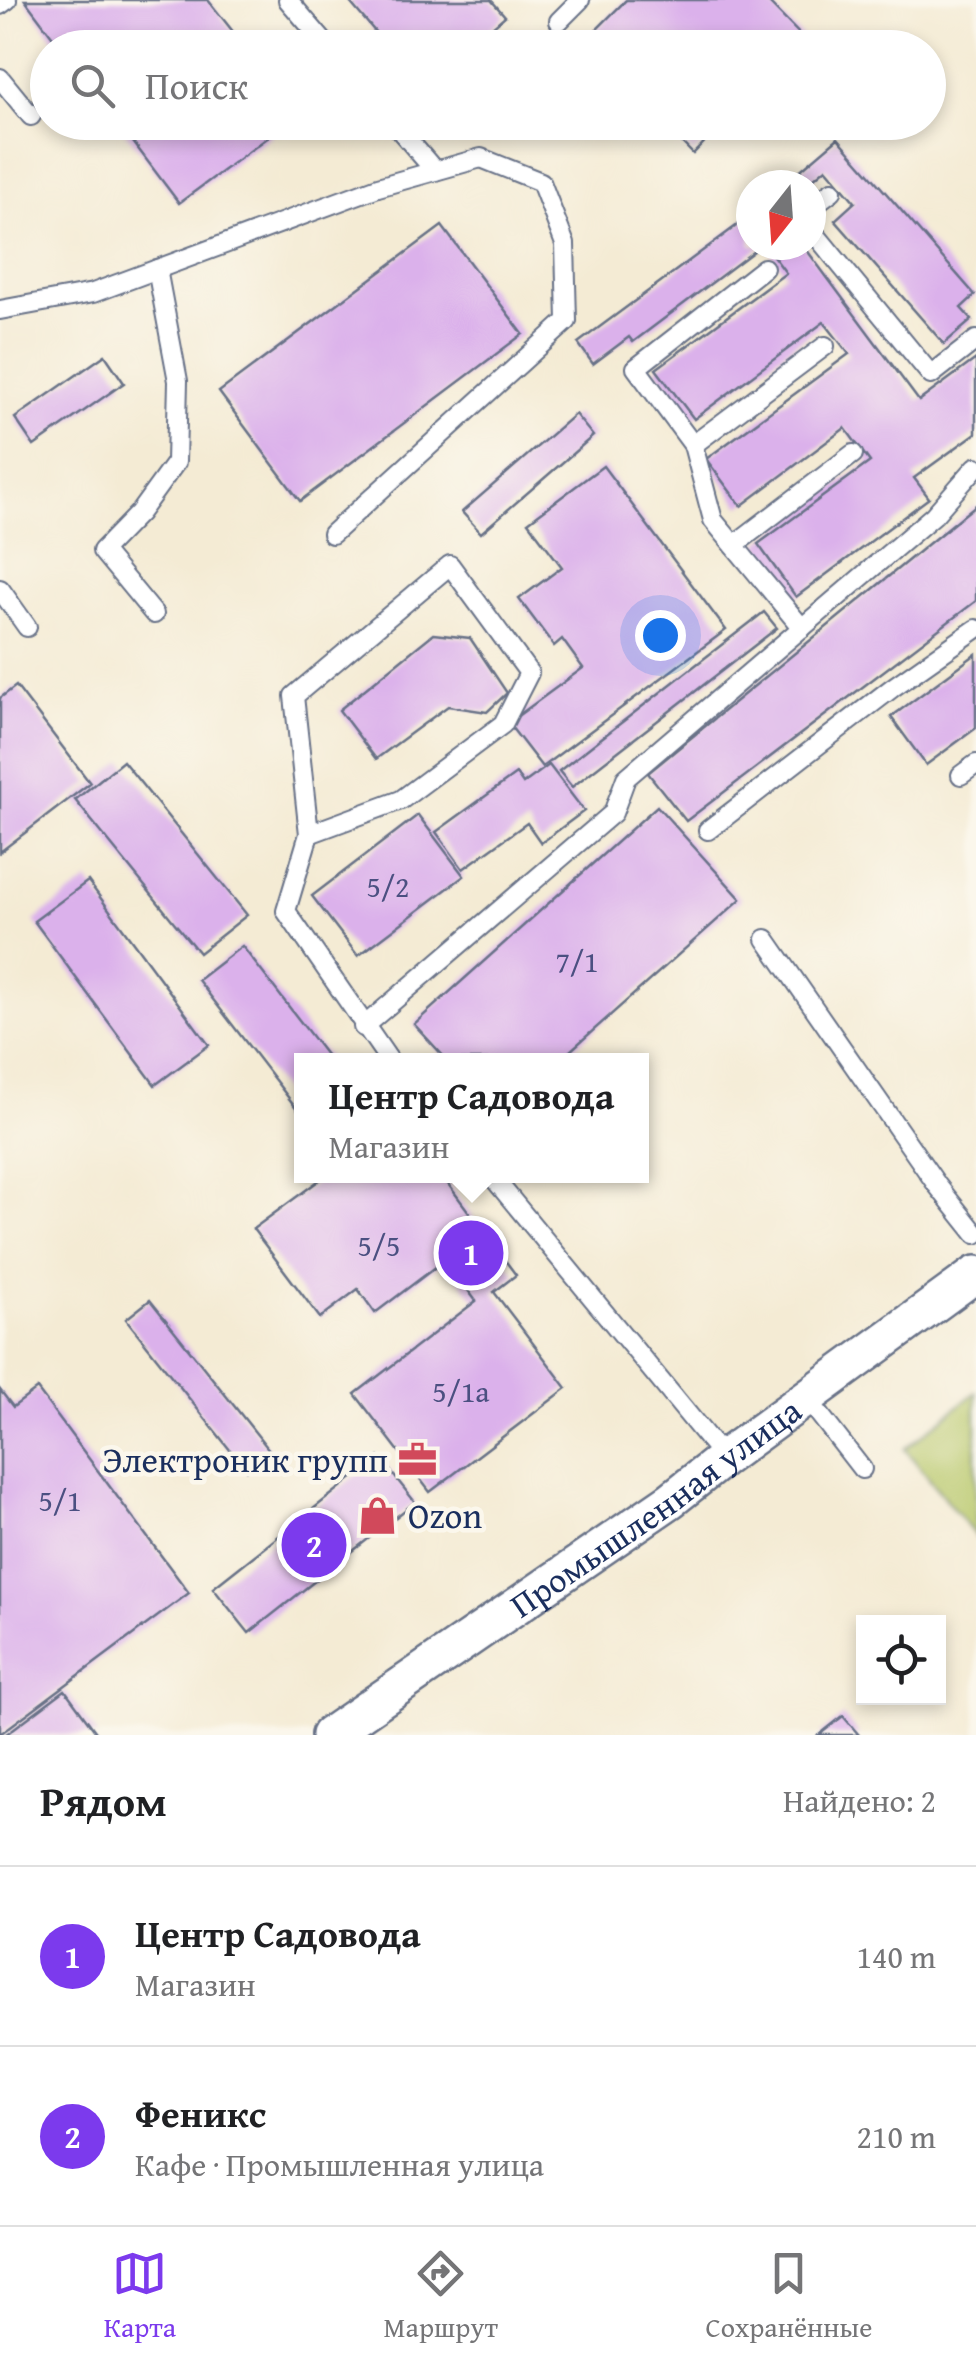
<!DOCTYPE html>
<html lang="ru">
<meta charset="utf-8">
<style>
body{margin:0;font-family:"Gentium Book Plus",serif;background:#f2f2f2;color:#202124}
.controls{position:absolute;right:30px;bottom:30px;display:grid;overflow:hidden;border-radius:0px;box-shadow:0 5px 15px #0003}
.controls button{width:90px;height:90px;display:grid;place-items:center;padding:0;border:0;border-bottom:2px solid #e0e0e0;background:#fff;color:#202124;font:50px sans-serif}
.compass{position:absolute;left:736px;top:170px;width:90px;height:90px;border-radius:50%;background:#fff;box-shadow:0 5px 15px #0003;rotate:197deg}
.you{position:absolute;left:660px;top:635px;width:35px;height:35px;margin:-25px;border:8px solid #fff;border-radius:50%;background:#1a73e8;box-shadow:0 0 0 15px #1a73e833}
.badge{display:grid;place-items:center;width:65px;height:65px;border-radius:50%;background:#7c3aed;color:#fff;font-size:32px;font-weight:700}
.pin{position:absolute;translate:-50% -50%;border:5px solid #fff;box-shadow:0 2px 10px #0006}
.popup{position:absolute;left:294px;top:1053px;width:355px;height:130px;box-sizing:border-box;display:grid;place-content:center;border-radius:0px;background:#fff;filter:drop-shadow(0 2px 8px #0005);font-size:32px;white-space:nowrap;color:#757577}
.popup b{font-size:38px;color:#202124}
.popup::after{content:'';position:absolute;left:50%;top:100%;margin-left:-20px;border:20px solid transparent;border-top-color:#fff}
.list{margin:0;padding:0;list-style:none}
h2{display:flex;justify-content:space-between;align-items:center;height:130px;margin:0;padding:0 40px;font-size:42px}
h2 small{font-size:32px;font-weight:400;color:#757577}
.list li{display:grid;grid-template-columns:65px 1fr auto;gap:30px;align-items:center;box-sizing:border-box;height:180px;padding:0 40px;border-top:2px solid #e0e0e0}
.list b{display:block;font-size:38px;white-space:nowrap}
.list p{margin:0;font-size:32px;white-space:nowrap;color:#757577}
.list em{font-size:32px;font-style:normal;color:#757577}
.icon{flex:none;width:55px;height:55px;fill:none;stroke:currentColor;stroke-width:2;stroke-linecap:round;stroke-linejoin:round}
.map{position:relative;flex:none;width:976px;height:1735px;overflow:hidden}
.search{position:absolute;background:#fff;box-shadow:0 5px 15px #0003;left:30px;right:30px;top:30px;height:110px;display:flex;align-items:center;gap:25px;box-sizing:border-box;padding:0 35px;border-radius:55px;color:#757577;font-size:38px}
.sheet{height:490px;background:#fff}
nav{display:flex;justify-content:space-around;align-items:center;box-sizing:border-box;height:140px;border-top:2px solid #e0e0e0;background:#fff;font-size:28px;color:#757577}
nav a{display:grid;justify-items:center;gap:5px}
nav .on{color:#7c3aed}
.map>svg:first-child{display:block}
.green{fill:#b7c769;stroke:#697b64;stroke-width:2.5}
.building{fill:#dbb1eb}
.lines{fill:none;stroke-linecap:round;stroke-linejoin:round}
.lane-casing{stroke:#677187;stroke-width:22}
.street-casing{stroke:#677187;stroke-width:40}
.lane{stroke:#fff;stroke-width:18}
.street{stroke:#fff;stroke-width:35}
.labels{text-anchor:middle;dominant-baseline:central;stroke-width:9;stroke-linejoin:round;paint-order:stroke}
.number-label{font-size:30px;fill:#4b5081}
.poi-label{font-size:35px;fill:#1b2f5e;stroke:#fbf7ec;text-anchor:end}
.street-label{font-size:35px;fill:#1b2f5e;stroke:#fbf7ec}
</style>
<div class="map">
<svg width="976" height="1735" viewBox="0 0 976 1735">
<rect width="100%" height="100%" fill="#fbf7ec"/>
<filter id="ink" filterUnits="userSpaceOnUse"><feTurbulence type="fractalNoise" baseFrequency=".01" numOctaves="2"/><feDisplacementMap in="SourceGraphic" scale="20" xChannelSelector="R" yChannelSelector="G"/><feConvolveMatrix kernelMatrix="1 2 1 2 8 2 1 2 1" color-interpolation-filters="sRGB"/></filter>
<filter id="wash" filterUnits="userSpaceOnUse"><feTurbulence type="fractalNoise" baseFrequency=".0048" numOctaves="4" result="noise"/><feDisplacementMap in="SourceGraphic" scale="40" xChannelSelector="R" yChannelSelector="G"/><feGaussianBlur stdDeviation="2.25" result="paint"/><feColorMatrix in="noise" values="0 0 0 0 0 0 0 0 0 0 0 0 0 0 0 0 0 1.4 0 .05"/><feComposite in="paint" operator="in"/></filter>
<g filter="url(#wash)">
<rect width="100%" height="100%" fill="#f4ebd4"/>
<polygon class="green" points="976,1392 976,1537 905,1449"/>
<g id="blocks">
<g class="building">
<polygon points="25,0 208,0 246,48 61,48"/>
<polygon points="348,0 491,0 505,16 468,48 389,48"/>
<polygon points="626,0 766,0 813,48 587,48 583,43"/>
<polygon points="118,122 289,122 179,203"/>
<polygon points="662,122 724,122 693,154"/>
<polygon points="838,138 975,295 961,308 972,320 944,344 835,220 855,202 826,168 806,185 783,185"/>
<polygon points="751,215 751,245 762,245 633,342 629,337 593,364 578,343"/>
<polygon points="442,226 523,334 300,501 219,392"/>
<polygon points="765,245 803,245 919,401 976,359 976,433 914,478 929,498 796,597 758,544 870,462 845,428 741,506 706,459 849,354 824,322 694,419 656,369 786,273"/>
<polygon points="105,355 124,383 34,446 15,418"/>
<polygon points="575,414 593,436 481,533 462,512"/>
<polygon points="603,466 726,630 542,767 508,723 583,668 562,639 554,646 519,599 562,567 528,522"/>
<polygon points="976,505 976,601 686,821 648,773"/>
<polygon points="764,612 777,628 572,787 559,771"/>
<polygon points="433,634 470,638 507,693 487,712 448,706 376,759 339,710"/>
<polygon points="976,654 976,728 926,765 891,717"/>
<polygon points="16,686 90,783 0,852 0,698"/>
<polygon points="123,761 247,915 199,953 75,800"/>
<polygon points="549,765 584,811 541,843 527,823 463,869 436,832 516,774 523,784"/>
<polygon points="657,806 741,899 560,1060 447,1060 414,1024"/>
<polygon points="418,815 464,876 358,956 312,896"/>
<polygon points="88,881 209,1045 155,1085 34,921"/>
<polygon points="242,946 330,1060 301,1060 301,1114 198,980"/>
<polygon points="325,1176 442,1176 516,1275 494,1292 567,1388 430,1492 355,1394 476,1301 445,1260 375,1313 358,1289 320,1318 253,1229"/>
<polygon points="150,1300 270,1451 246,1470 126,1319"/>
<polygon points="37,1389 189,1593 0,1734 0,1390 13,1407"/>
<polygon points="379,1457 415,1502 249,1633 213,1588"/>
<polygon points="65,1690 98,1735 5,1735"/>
<polygon points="843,1716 859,1735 819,1735"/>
</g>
</g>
</g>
<g filter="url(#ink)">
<use href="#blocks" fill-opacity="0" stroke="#677187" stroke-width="2.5"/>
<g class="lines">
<defs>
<g id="lane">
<polyline points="288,0 329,48"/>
<polyline points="0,5 7,0"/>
<polyline points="559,21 580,0"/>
<polyline points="0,78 31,116"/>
<polyline points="393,122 435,171"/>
<polyline points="811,207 832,191"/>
<polyline points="811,229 931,375 976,340"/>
<polyline points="764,268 636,368 693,445 713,520 802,628"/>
<polyline points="0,310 93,293 378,187 481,158 541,182 565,244 567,321 332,534"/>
<polyline points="693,445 825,346"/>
<polyline points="734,545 853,454"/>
<polyline points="0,589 27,627"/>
<polyline points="154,614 102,551 139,513 176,462 178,381 157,269"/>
<polyline points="961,775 976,764"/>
<polyline points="708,830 892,688 976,629"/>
<polyline points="309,834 401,800 503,724 529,673 450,565 294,696 309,834 286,911 389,1060"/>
<polyline points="766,939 937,1185 976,1234"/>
<polyline points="363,1027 613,813 626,778 934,515 976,467"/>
<polyline points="492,1176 724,1458"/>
<polyline points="806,1397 862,1469"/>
</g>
<g id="street">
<path id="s1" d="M329 1735 671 1500 724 1458 976 1274"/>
</g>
</defs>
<use href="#lane" class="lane-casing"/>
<use href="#street" class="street-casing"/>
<use href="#lane" class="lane"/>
<use href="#street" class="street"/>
</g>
</g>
<defs>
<symbol id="office-bare" viewBox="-9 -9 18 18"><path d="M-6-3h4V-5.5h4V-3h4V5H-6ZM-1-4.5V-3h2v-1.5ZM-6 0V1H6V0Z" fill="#d1495b" stroke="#fbf7ec" stroke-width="2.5" paint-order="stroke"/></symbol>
<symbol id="shop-bare" viewBox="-9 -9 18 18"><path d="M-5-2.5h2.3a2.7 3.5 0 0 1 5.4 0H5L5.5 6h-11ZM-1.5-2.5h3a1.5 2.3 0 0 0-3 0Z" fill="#d1495b" stroke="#fbf7ec" stroke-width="2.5" paint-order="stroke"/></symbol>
</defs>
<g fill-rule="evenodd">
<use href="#office-bare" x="390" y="1432" width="55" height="55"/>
<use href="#shop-bare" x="350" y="1488" width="55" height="55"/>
</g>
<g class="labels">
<g class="number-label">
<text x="388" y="886">5/2</text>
<text x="577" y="961">7/1</text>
<text x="379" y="1245">5/5</text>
<text x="461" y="1391">5/1а</text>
<text x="60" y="1500">5/1</text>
</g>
<g class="poi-label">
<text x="388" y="1459">Электроник групп</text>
<text x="408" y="1515" text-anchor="start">Ozon</text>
</g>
<g class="street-label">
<text stroke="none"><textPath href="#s1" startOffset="398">Промышленная улица</textPath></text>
</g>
</g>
</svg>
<div class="controls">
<button><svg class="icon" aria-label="locate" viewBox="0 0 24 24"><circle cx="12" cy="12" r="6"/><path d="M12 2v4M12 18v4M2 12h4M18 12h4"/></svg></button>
</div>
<svg class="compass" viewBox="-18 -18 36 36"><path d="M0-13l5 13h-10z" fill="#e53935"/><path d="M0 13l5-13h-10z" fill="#757577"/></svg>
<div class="you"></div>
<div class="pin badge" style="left:471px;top:1253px">1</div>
<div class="popup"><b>Центр Садовода</b>Магазин</div>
<div class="pin badge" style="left:314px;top:1545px">2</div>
<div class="search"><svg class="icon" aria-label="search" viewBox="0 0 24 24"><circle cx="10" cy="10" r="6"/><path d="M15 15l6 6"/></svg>Поиск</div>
</div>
<section class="sheet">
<h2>Рядом<small>Найдено: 2</small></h2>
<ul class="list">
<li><span class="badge">1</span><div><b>Центр Садовода</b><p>Магазин</p></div><em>140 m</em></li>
<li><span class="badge">2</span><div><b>Феникс</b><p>Кафе · Промышленная улица</p></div><em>210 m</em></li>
</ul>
</section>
<nav>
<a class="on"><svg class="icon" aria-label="map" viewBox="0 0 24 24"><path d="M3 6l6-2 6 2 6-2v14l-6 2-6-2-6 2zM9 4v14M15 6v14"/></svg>Карта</a>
<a><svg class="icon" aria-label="directions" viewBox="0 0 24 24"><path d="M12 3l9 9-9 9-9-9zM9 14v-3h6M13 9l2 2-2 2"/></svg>Маршрут</a>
<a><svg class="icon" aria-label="saved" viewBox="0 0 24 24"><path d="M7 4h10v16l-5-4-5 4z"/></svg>Сохранённые</a>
</nav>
